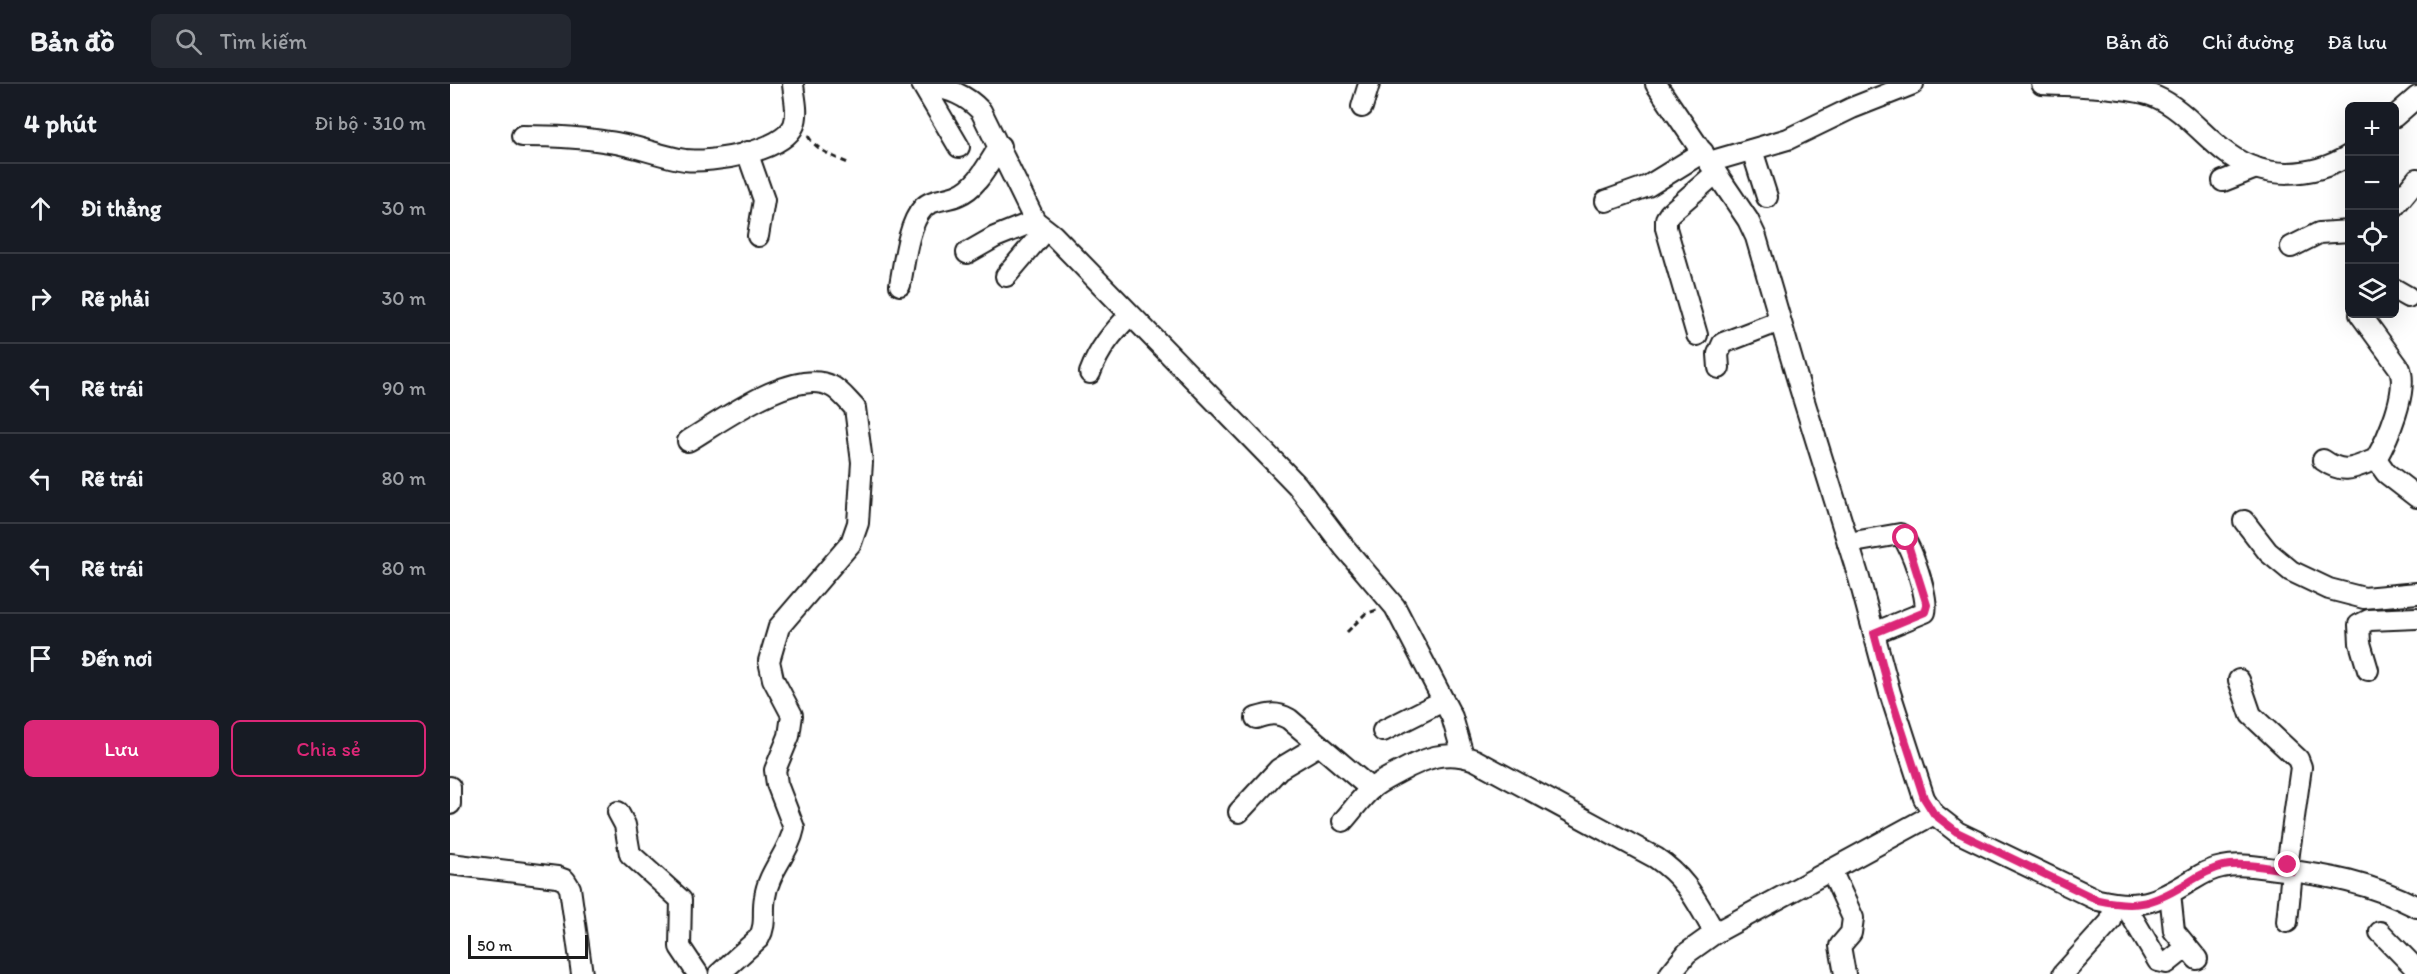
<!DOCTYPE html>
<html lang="vi">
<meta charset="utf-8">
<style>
body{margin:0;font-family:Itim,sans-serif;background:#242831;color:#f1f3f6}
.controls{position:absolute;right:18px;top:18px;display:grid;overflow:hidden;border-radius:9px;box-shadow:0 6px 24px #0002}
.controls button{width:54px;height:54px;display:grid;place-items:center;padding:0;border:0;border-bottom:2px solid #363941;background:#171b24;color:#f1f3f6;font:30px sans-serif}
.scale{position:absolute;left:18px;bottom:15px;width:120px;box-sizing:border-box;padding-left:6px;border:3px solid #1c1c1c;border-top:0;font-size:16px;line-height:21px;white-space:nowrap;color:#1c1c1c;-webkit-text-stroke:4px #fff;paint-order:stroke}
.stop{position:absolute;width:18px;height:18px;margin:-14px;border:4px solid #db2777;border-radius:50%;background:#fff}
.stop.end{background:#db2777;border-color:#fff;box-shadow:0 2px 6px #0008}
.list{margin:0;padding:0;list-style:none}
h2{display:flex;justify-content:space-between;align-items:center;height:78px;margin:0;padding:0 24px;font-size:26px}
h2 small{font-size:20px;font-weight:400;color:#9ea1a6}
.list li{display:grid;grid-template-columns:39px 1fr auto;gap:18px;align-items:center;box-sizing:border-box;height:90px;padding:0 24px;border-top:2px solid #363941}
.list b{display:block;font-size:22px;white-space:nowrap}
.list em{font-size:20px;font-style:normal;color:#9ea1a6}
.actions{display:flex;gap:12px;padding:18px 24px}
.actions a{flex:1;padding:14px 0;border:2px solid #db2777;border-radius:9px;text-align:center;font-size:21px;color:#db2777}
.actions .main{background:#db2777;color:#fff}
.icon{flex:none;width:33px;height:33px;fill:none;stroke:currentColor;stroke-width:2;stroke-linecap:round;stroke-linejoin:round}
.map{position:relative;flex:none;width:1967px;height:890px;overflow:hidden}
header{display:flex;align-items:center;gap:36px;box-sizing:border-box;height:84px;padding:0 30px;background:#171b24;border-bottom:2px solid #363941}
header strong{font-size:28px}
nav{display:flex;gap:33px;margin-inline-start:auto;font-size:21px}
.search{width:420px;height:54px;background:#242831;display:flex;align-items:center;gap:15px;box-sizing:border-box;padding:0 21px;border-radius:9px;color:#9ea1a6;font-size:22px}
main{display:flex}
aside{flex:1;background:#171b24}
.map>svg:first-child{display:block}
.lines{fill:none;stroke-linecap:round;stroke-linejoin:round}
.minor-casing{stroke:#1c1c1c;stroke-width:24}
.path{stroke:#1c1c1c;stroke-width:3;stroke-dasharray:6 4.5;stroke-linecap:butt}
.minor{stroke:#fff;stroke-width:20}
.route{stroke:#db2777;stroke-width:8}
</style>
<header>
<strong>Bản đồ</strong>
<div class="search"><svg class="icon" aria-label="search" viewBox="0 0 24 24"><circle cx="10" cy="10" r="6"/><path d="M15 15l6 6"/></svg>Tìm kiếm</div>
<nav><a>Bản đồ</a><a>Chỉ đường</a><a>Đã lưu</a></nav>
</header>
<main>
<aside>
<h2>4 phút<small>Đi bộ · 310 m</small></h2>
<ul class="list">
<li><svg class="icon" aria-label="ahead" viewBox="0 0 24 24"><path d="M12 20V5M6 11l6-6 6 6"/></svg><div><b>Đi thẳng</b></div><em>30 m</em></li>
<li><svg class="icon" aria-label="right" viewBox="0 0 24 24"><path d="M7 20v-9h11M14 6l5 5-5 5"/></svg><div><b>Rẽ phải</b></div><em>30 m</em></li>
<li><svg class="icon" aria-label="left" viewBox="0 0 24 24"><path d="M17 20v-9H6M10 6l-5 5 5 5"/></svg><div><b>Rẽ trái</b></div><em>90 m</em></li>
<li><svg class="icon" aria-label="left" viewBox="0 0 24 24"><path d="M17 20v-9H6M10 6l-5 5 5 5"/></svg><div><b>Rẽ trái</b></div><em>80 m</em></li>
<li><svg class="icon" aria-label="left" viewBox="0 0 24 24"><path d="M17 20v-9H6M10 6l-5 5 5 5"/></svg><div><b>Rẽ trái</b></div><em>80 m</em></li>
<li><svg class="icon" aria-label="arrive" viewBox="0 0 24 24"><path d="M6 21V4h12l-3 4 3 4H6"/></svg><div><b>Đến nơi</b></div></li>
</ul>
<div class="actions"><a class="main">Lưu</a><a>Chia sẻ</a></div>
</aside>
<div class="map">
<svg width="1967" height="890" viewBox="0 0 1967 890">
<rect width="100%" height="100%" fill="#fff"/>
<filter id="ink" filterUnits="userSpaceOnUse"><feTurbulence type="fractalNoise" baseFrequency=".0167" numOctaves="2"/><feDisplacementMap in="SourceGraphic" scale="12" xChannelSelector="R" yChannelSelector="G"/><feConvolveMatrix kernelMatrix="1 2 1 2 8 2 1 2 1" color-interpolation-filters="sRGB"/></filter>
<g filter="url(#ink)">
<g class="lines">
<defs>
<g id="minor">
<polyline points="472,0 509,63"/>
<path d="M475 0C499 6 514 9 531 27L585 137 603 151 847 401 894 463 945 523 1002 633 1013 671"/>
<path d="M1206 0 1298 136 1306 153 1350 304 1409 494 1440 609 1474 714 1484 730 1507 748 1648 816C1688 825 1705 819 1739 798 1749 792 1759 785 1772 783 1790 779 1809 783 1826 785 1878 791 1920 799 1967 823"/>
<path d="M1592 0C1622 2 1681 2 1706 13 1734 25 1754 53 1778 70 1814 96 1862 94 1900 71"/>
<polyline points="912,23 919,0"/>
<polyline points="1944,33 1967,13"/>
<path d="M72 52C101 52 130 53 159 58 185 61 209 72 235 76 261 79 333 68 344 41 349 28 344 13 343 0"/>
<polyline points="1302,66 1317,113"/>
<polyline points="297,68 314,116 308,152"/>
<polyline points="1259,78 1338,55 1402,24 1463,0"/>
<polyline points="1773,97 1806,84"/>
<polyline points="1156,117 1198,102 1253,68"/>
<polyline points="1944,123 1967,95"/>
<polyline points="1841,163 1869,149 1900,147"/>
<polyline points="517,169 545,153 585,137"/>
<polyline points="556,192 595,146"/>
<path d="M450 201C454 180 458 140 473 124 481 115 497 116 508 111 528 103 538 80 550 62"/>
<polyline points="1944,205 1958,213"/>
<polyline points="1247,251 1216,144 1216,135 1220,129 1266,89"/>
<polyline points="1269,284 1268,270 1273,259 1330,237"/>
<path d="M640 289C649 265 662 249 680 231"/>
<path d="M238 357C270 338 344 283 381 302 390 306 398 317 405 324L412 378 408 439 401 459 329 543 319 577 323 595 342 631 339 652 325 686 327 700 344 744C339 769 318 788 315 813 312 828 317 840 309 854L269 890"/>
<polyline points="1926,375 1936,389 1967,413"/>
<path d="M1873 376C1894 391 1904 384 1926 375 1938 354 1958 308 1950 285L1910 230"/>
<polyline points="1794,437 1818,468 1841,487 1879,505 1914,514 1967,509"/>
<path d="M1398 459 1450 450C1461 459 1479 515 1475 528L1424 549"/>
<polyline points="1918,586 1910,559 1909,541 1919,536 1967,534"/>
<polyline points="1789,596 1801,631 1848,675 1851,683 1838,776 1842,787 1837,838"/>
<path d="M806 634C819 630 826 628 839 635L921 705"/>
<polyline points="933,647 993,617"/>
<polyline points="0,703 0,720"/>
<polyline points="168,728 175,741 180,770 231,816 230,863 248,890"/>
<polyline points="789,728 829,685 869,661"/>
<path d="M893 737C902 727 911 714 921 705 929 698 940 693 949 688 975 674 996 665 1025 676L1206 774C1237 795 1246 817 1265 849"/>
<polyline points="0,780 107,793 115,796 120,804 132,890"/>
<polyline points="1381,786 1403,834 1401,849 1390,862 1395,890"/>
<polyline points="1720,809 1724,847 1747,875"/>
<polyline points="1675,821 1708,877 1717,879 1737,863"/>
<polyline points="1930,848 1967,886"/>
<polyline points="1220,890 1237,869 1265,849 1484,730"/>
<polyline points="1613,890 1661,837 1664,820"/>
</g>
</defs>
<use href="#minor" class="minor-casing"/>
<g class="path">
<path d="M358 52C366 66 384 73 398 79"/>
<polyline points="897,548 915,530 927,526"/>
</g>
<use href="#minor" class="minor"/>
</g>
</g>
<g class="lines" filter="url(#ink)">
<path class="route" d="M1456 454 1477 521 1475 528 1424 549 1440 609 1474 714 1484 730 1507 748 1648 816C1690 825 1704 819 1739 798 1750 791 1761 785 1773 782 1795 778 1820 784 1842 787L1838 781"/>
</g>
</svg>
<div class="controls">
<button>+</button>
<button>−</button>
<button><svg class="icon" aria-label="locate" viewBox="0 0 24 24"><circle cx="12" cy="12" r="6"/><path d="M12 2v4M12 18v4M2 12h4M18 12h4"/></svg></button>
<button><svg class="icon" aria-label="layers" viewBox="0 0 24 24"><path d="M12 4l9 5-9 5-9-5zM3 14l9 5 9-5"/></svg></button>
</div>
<div class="scale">50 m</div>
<div class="stop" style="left:1456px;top:454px"></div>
<div class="stop end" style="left:1838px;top:781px"></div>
</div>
</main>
